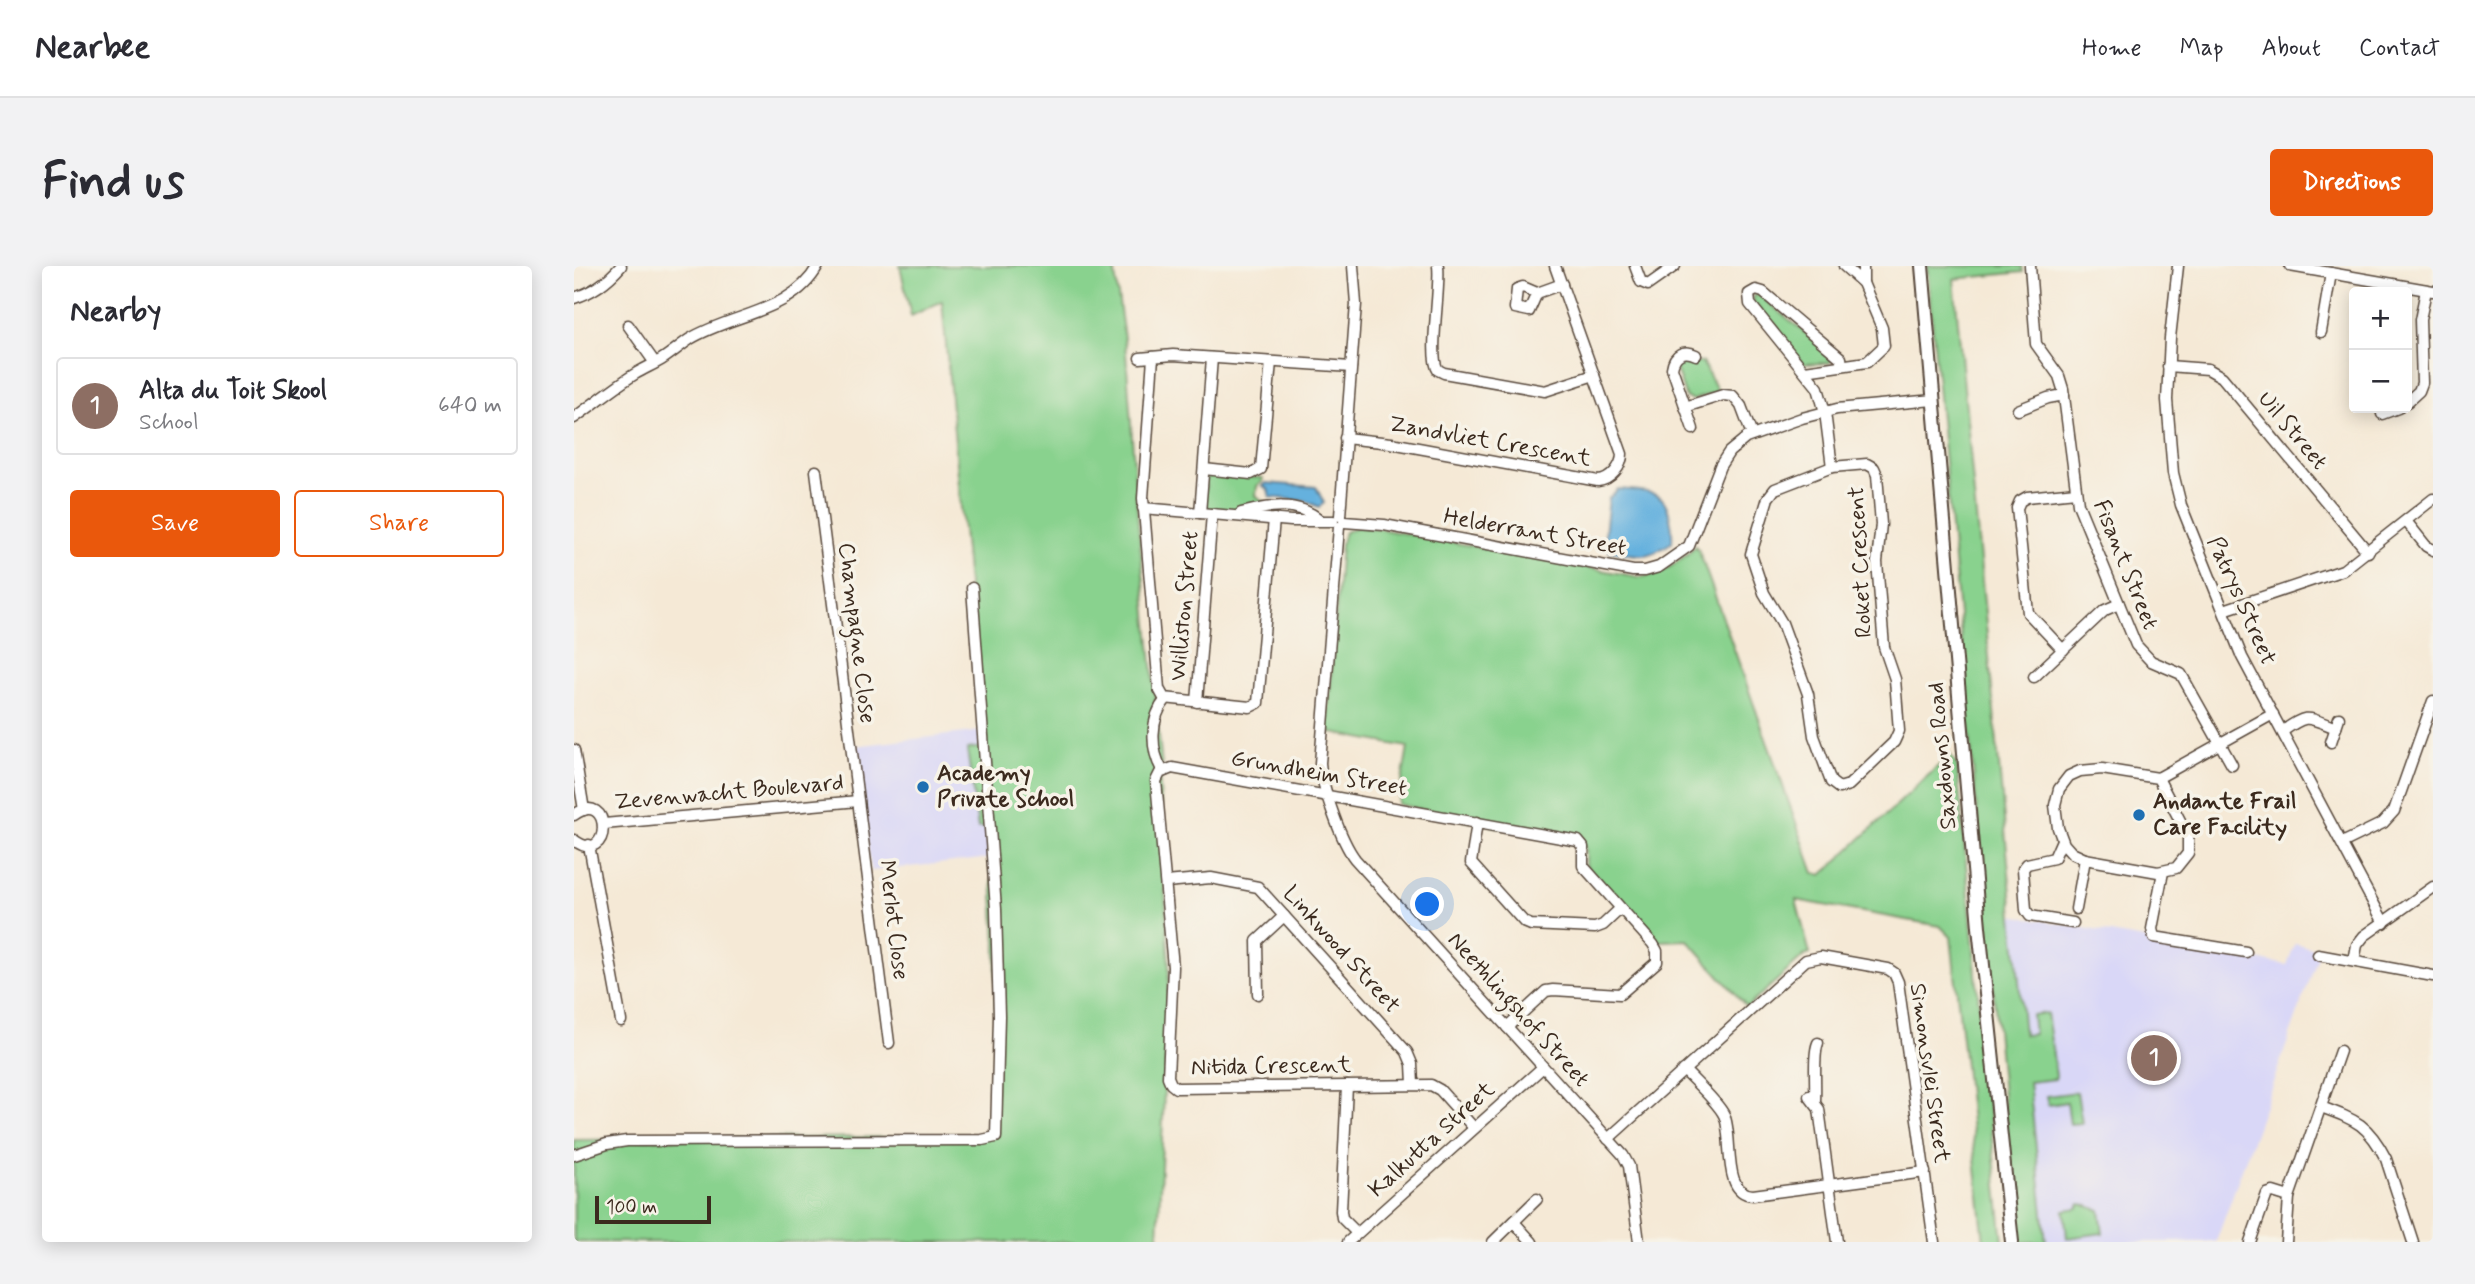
<!DOCTYPE html>
<meta charset="utf-8">
<style>
body{margin:0;font-family:Mynerve,sans-serif;background:#f2f2f3;color:#2b2b33}
.controls{position:absolute;right:21px;top:21px;display:grid;overflow:hidden;border-radius:7px;box-shadow:0 4px 18px #0003}
.controls button{width:63px;height:63px;display:grid;place-items:center;padding:0;border:0;border-bottom:2px solid #e1e1e2;background:#fff;color:#2b2b33;font:35px sans-serif}
.scale{position:absolute;left:21px;bottom:18px;width:116px;box-sizing:border-box;padding-left:7px;border:4px solid #3b2a1e;border-top:0;font-size:19px;line-height:24px;white-space:nowrap;color:#3b2a1e;-webkit-text-stroke:5px #f7f3e8;paint-order:stroke}
.you{position:absolute;left:854px;top:639px;width:24px;height:24px;margin:-18px;border:5px solid #fff;border-radius:50%;background:#1a73e8;box-shadow:0 0 0 10px #1a73e833}
.badge{display:grid;place-items:center;width:46px;height:46px;border-radius:50%;background:#ea580c;color:#fff;font-size:23px;font-weight:700}
.pin{position:absolute;translate:-50% -50%;border:4px solid #fff;box-shadow:0 2px 7px #0006}
.list{margin:0;padding:0;list-style:none}
h2{display:flex;justify-content:space-between;align-items:center;height:91px;margin:0;padding:0 28px;font-size:30px}
h2 small{font-size:23px;font-weight:400;color:#7c7c81}
.list li{display:grid;grid-template-columns:46px 1fr auto;gap:21px;align-items:center;box-sizing:border-box;height:98px;margin:0 14px 14px;padding:0 14px;border:2px solid #e1e1e2;border-radius:7px}
.list b{display:block;font-size:26px;white-space:nowrap}
.list p{margin:0;font-size:23px;white-space:nowrap;color:#7c7c81}
.list em{font-size:23px;font-style:normal;color:#7c7c81}
.actions{display:flex;gap:14px;padding:21px 28px}
.actions a{flex:1;padding:16px 0;border:2px solid #ea580c;border-radius:7px;text-align:center;font-size:24px;color:#ea580c}
.actions .main{background:#ea580c;color:#fff}
.map{position:relative;flex:none;width:1859px;height:976px;overflow:hidden;border-radius:7px}
header{display:flex;align-items:center;gap:42px;box-sizing:border-box;height:98px;padding:0 35px;background:#fff;border-bottom:2px solid #e1e1e2}
header strong{font-size:33px}
nav{display:flex;gap:38px;margin-inline-start:auto;font-size:24px}
.intro{display:flex;align-items:center;justify-content:space-between;box-sizing:border-box;height:168px;padding:0 42px}
h1{margin:0;font-size:49px}
.button{padding:18px 32px;border-radius:7px;background:#ea580c;color:#fff;font-size:24px;font-weight:700}
main{display:flex;gap:42px;padding:0 42px}
aside{flex:1;background:#fff;border-radius:7px;box-shadow:0 4px 18px #0003}
.map>svg:first-child{display:block}
.built{fill:#d9d7f7}
.green{fill:#89d28e;stroke:#627e56;stroke-width:2}
.water{fill:#65b1de;stroke:#506e7e;stroke-width:2}
.lines{fill:none;stroke-linecap:round;stroke-linejoin:round}
.minor-casing{stroke:#57473a;stroke-width:13}
.tertiary-casing{stroke:#57473a;stroke-width:16}
.minor{stroke:#fff;stroke-width:10}
.tertiary{stroke:#fff;stroke-width:12}
.poi-dot{fill:#1f6fb2;stroke:#f7f3e8;stroke-width:2.5}
.labels{text-anchor:middle;dominant-baseline:central;stroke-width:7;stroke-linejoin:round;paint-order:stroke}
.street-label{font-size:23px;fill:#3b2a1e;stroke:#f7f3e8}
.poi-label{font-size:23px;font-weight:bold;fill:#3b2a1e;stroke:#f7f3e8;text-anchor:start}
</style>
<header>
<strong>Nearbee</strong>
<nav><a>Home</a><a>Map</a><a>About</a><a>Contact</a></nav>
</header>
<div class="intro"><h1>Find us</h1><a class="button">Directions</a></div>
<main>
<aside>
<h2>Nearby<small></small></h2>
<ul class="list">
<li><span class="badge" style="background:#8d6e63">1</span><div><b>Alta du Toit Skool</b><p>School</p></div><em>640 m</em></li>
</ul>
<div class="actions"><a class="main">Save</a><a>Share</a></div>
</aside>
<div class="map">
<svg width="1859" height="976" viewBox="0 0 1859 976">
<rect width="100%" height="100%" fill="#f7f3e8"/>
<filter id="ink" filterUnits="userSpaceOnUse"><feTurbulence type="fractalNoise" baseFrequency=".0143" numOctaves="2"/><feDisplacementMap in="SourceGraphic" scale="14" xChannelSelector="R" yChannelSelector="G"/><feConvolveMatrix kernelMatrix="1 2 1 2 8 2 1 2 1" color-interpolation-filters="sRGB"/></filter>
<filter id="wash" filterUnits="userSpaceOnUse"><feTurbulence type="fractalNoise" baseFrequency=".00686" numOctaves="4" result="noise"/><feDisplacementMap in="SourceGraphic" scale="28" xChannelSelector="R" yChannelSelector="G"/><feGaussianBlur stdDeviation="1.57" result="paint"/><feColorMatrix in="noise" values="0 0 0 0 0 0 0 0 0 0 0 0 0 0 0 0 0 1.4 0 .05"/><feComposite in="paint" operator="in"/></filter>
<g filter="url(#wash)">
<rect width="100%" height="100%" fill="#f5e9d6"/>
<g class="built">
<polygon points="408,465 417,592 297,605 281,480"/>
<polygon points="1437,649 1713,699 1721,677 1746,685 1642,976 1472,976"/>
</g>
<g class="green">
<polygon points="326,0 540,0 552,87 564,256 588,501 585,503 595,701 584,976 0,976 0,874 421,870 422,676 415,561 404,562 393,483 409,481 368,35 337,50"/>
<polygon points="1353,0 1448,0 1449,6 1380,13 1450,769 1460,768 1458,749 1473,747 1482,810 1481,813 1455,816 1472,976 1445,976 1438,927"/>
<polygon points="1184,28 1259,90 1258,94 1255,97 1229,98 1180,37 1179,31"/>
<polygon points="1110,90 1116,96 1128,96 1144,125 1119,134 1112,132 1100,97"/>
<polygon points="635,208 689,212 689,215 683,220 682,230 693,238 660,245 636,244 630,235 633,210"/>
<path d="M783 261 806 263 1065 311C1088 310 1106 296 1121 280L1125 285 1240 607 1248 609 1376 489 1383 499 1412 816 1429 976H1410L1377 671 1366 660 1222 634 1236 688 1230 690 1173 741 1114 674 1086 675 1083 678 1012 600V581L824 538 834 481 753 466 767 278 771 266Z"/>
<polygon points="1503,826 1508,857 1496,858 1493,836 1474,839 1472,830"/>
<polygon points="1507,938 1526,944 1529,967 1493,972 1490,944 1504,942 1504,939"/>
</g>
<g class="water">
<polygon points="692,217 742,221 750,237 745,241 732,235 696,231 694,223 689,220"/>
<path d="M1044 223C1056 224 1072 224 1083 229 1096 235 1099 264 1098 276 1072 295 1065 289 1035 285L1030 277 1035 232Z"/>
</g>
</g>
<g filter="url(#ink)">
<g class="lines">
<defs>
<g id="minor">
<path d="M864 0C867 23 854 90 864 104L870 107 971 125 1020 109"/>
<polyline points="1061,0 1067,16 1074,19 1101,0"/>
<polyline points="1456,0 1462,78 1485,110 1489,123 1504,238 1562,379 1577,395 1607,408 1658,499"/>
<polyline points="1604,0 1596,72 1593,134 1599,207 1607,239 1668,391 1810,657"/>
<polyline points="1716,0 1859,25"/>
<polyline points="1289,17 1289,0"/>
<polyline points="963,27 949,21 943,23 941,42 955,45 963,27 988,18"/>
<path d="M0 32C20 26 34 15 47 0"/>
<polyline points="54,59 81,97"/>
<polyline points="1747,66 1757,7"/>
<polyline points="579,91 569,232 585,423 590,432 676,441 684,437 700,253"/>
<polyline points="566,92 599,89 777,101"/>
<polyline points="1594,100 1634,103 1648,111 1794,286"/>
<polyline points="1231,105 1293,96 1310,80 1308,62 1289,17 1270,0"/>
<polyline points="1833,136 1845,125 1848,117 1846,54 1852,24"/>
<polyline points="1111,141 1149,129 1159,130 1167,140 1178,169"/>
<polyline points="1444,144 1474,132 1490,129"/>
<polyline points="1808,148 1824,142"/>
<path d="M0 152C21 137 40 121 61 108 71 102 81 98 90 92 99 86 107 79 116 73 159 47 218 47 244 0"/>
<path d="M1119 163 1098 102C1100 88 1110 83 1122 89"/>
<path d="M771 172 817 177 1024 215C1037 214 1048 200 1048 188L981 0"/>
<polygon points="1293,198 1300,202 1303,209 1307,258 1303,296 1310,381 1321,413 1325,465 1320,476 1275,519 1265,522 1257,516 1240,470 1234,428 1208,357 1190,327 1177,288 1194,232 1201,223 1258,201"/>
<polyline points="1258,201 1251,146 1244,122 1176,38 1175,28 1182,24 1189,26 1267,92 1268,99"/>
<polyline points="630,203 677,208 687,203 697,96"/>
<polyline points="242,205 315,777"/>
<polyline points="569,242 717,255 759,255"/>
<polyline points="626,247 638,92"/>
<path d="M667 247C694 240 723 234 746 254"/>
<polyline points="766,250 782,38 779,0"/>
<polyline points="1832,255 1852,280 1859,284"/>
<polyline points="770,256 810,259 1059,305 1071,305 1085,301 1115,280 1146,200 1155,186 1172,172 1228,152 1263,143 1359,134"/>
<path d="M765 261 746 497C748 521 767 575 781 593L1049 889 1055 900 1065 976"/>
<polyline points="1650,344 1769,304 1859,233"/>
<polyline points="1489,384 1454,347 1443,242 1446,235 1453,231 1502,226"/>
<polyline points="1460,411 1531,344 1545,338"/>
<polyline points="623,436 638,248"/>
<path d="M1709 465C1734 447 1733 451 1762 462"/>
<polyline points="1757,476 1765,452"/>
<polyline points="0,484 10,544"/>
<path d="M588 504C576 483 576 452 592 433"/>
<polyline points="1584,512 1614,570 1614,587 1602,602 1584,606 1511,593 1498,587 1490,578 1484,562 1481,539 1485,523 1495,510 1506,505 1528,503 1584,512 1699,448"/>
<path d="M0 549C39 521 38 603 0 574"/>
<polyline points="903,556 897,597 950,656 957,659 1021,662 1029,659 1046,643"/>
<polyline points="30,558 284,535"/>
<polyline points="1488,574 1480,592 1453,598 1449,603 1452,644 1456,650 1499,657"/>
<polyline points="1768,577 1809,557 1820,545 1859,435"/>
<polyline points="15,579 47,755"/>
<polyline points="1589,606 1578,663 1580,671 1672,686"/>
<polyline points="592,616 637,612 684,621 833,786 838,798 839,818"/>
<polyline points="1502,643 1511,593"/>
<polyline points="1744,689 1859,710"/>
<polyline points="1780,695 1783,679 1790,670 1859,621"/>
<polyline points="684,728 683,675 710,650"/>
<path d="M1110 804C1121 816 1143 835 1150 849 1160 870 1147 928 1179 929L1351 906"/>
<polyline points="773,820 767,945 768,952 783,967"/>
<polyline points="1235,830 1245,843 1263,976"/>
<path d="M1241 835C1242 820 1239 788 1244 777"/>
<path d="M1747 841C1782 854 1794 858 1812 893L1839 976"/>
<polyline points="900,862 866,824 857,819 602,822 597,818 594,811 599,701 582,515 586,507 598,502 1004,575 1009,581 1009,600 1079,678 1083,685 1083,696 1046,728 979,724 972,725 933,761"/>
<polyline points="1034,873 1232,694 1247,691 1314,703 1320,707 1324,716 1360,976"/>
<polyline points="0,889 33,878 53,875 408,874 422,871 425,750 422,643 398,322"/>
<polyline points="940,956 958,976"/>
<polyline points="774,976 969,801"/>
<polyline points="919,976 963,933"/>
<polyline points="1676,976 1693,928 1699,926 1715,931"/>
<polyline points="1712,976 1715,931 1766,785"/>
</g>
<polyline id="tertiary" points="1348,0 1405,661 1438,976"/>
</defs>
<use href="#minor" class="minor-casing"/>
<use href="#tertiary" class="tertiary-casing"/>
<use href="#minor" class="minor"/>
<use href="#tertiary" class="tertiary"/>
</g>
</g>
<g class="poi-dot">
<circle cx="349" cy="521" r="7"/>
<circle cx="1565" cy="549" r="7"/>
</g>
<g class="labels">
<g class="street-label">
<text transform="translate(1718 165) rotate(50)">Uil Street</text>
<text transform="translate(916 176) rotate(10)">Zandvliet Crescent</text>
<text transform="translate(961 267) rotate(10)">Helderrant Street</text>
<text transform="translate(1287 296) rotate(-93)">Roket Crescent</text>
<text transform="translate(1551 299) rotate(68)">Fisant Street</text>
<text transform="translate(1667 335) rotate(66)">Patrys Street</text>
<text transform="translate(611 340) rotate(-85)">Williston Street</text>
<text transform="translate(282 367) rotate(83)">Champagne Close</text>
<text transform="translate(1369 490) rotate(-95)">Saxdowns Road</text>
<text transform="translate(745 508) rotate(10)">Grundheim Street</text>
<text transform="translate(155 527) rotate(-5)">Zevenwacht Boulevard</text>
<text transform="translate(319 654) rotate(83)">Merlot Close</text>
<text transform="translate(767 684) rotate(48)">Linkwood Street</text>
<text transform="translate(944 744) rotate(48)">Neethlingshof Street</text>
<text transform="translate(697 801) rotate(-1)">Nitida Crescent</text>
<text transform="translate(1355 807) rotate(82)">Simonsvlei Street</text>
<text transform="translate(858 874) rotate(-42)">Kalkutta Street</text>
</g>
<g class="poi-label">
<text x="363" y="508">Academy<tspan x="363" dy="26">Private School</tspan></text>
<text x="1579" y="536">Andante Frail<tspan x="1579" dy="26">Care Facility</tspan></text>
</g>
</g>
</svg>
<div class="controls">
<button>+</button>
<button>−</button>
</div>
<div class="scale">100 m</div>
<div class="you"></div>
<div class="pin badge" style="left:1580px;top:792px;background:#8d6e63">1</div>
</div>
</main>
